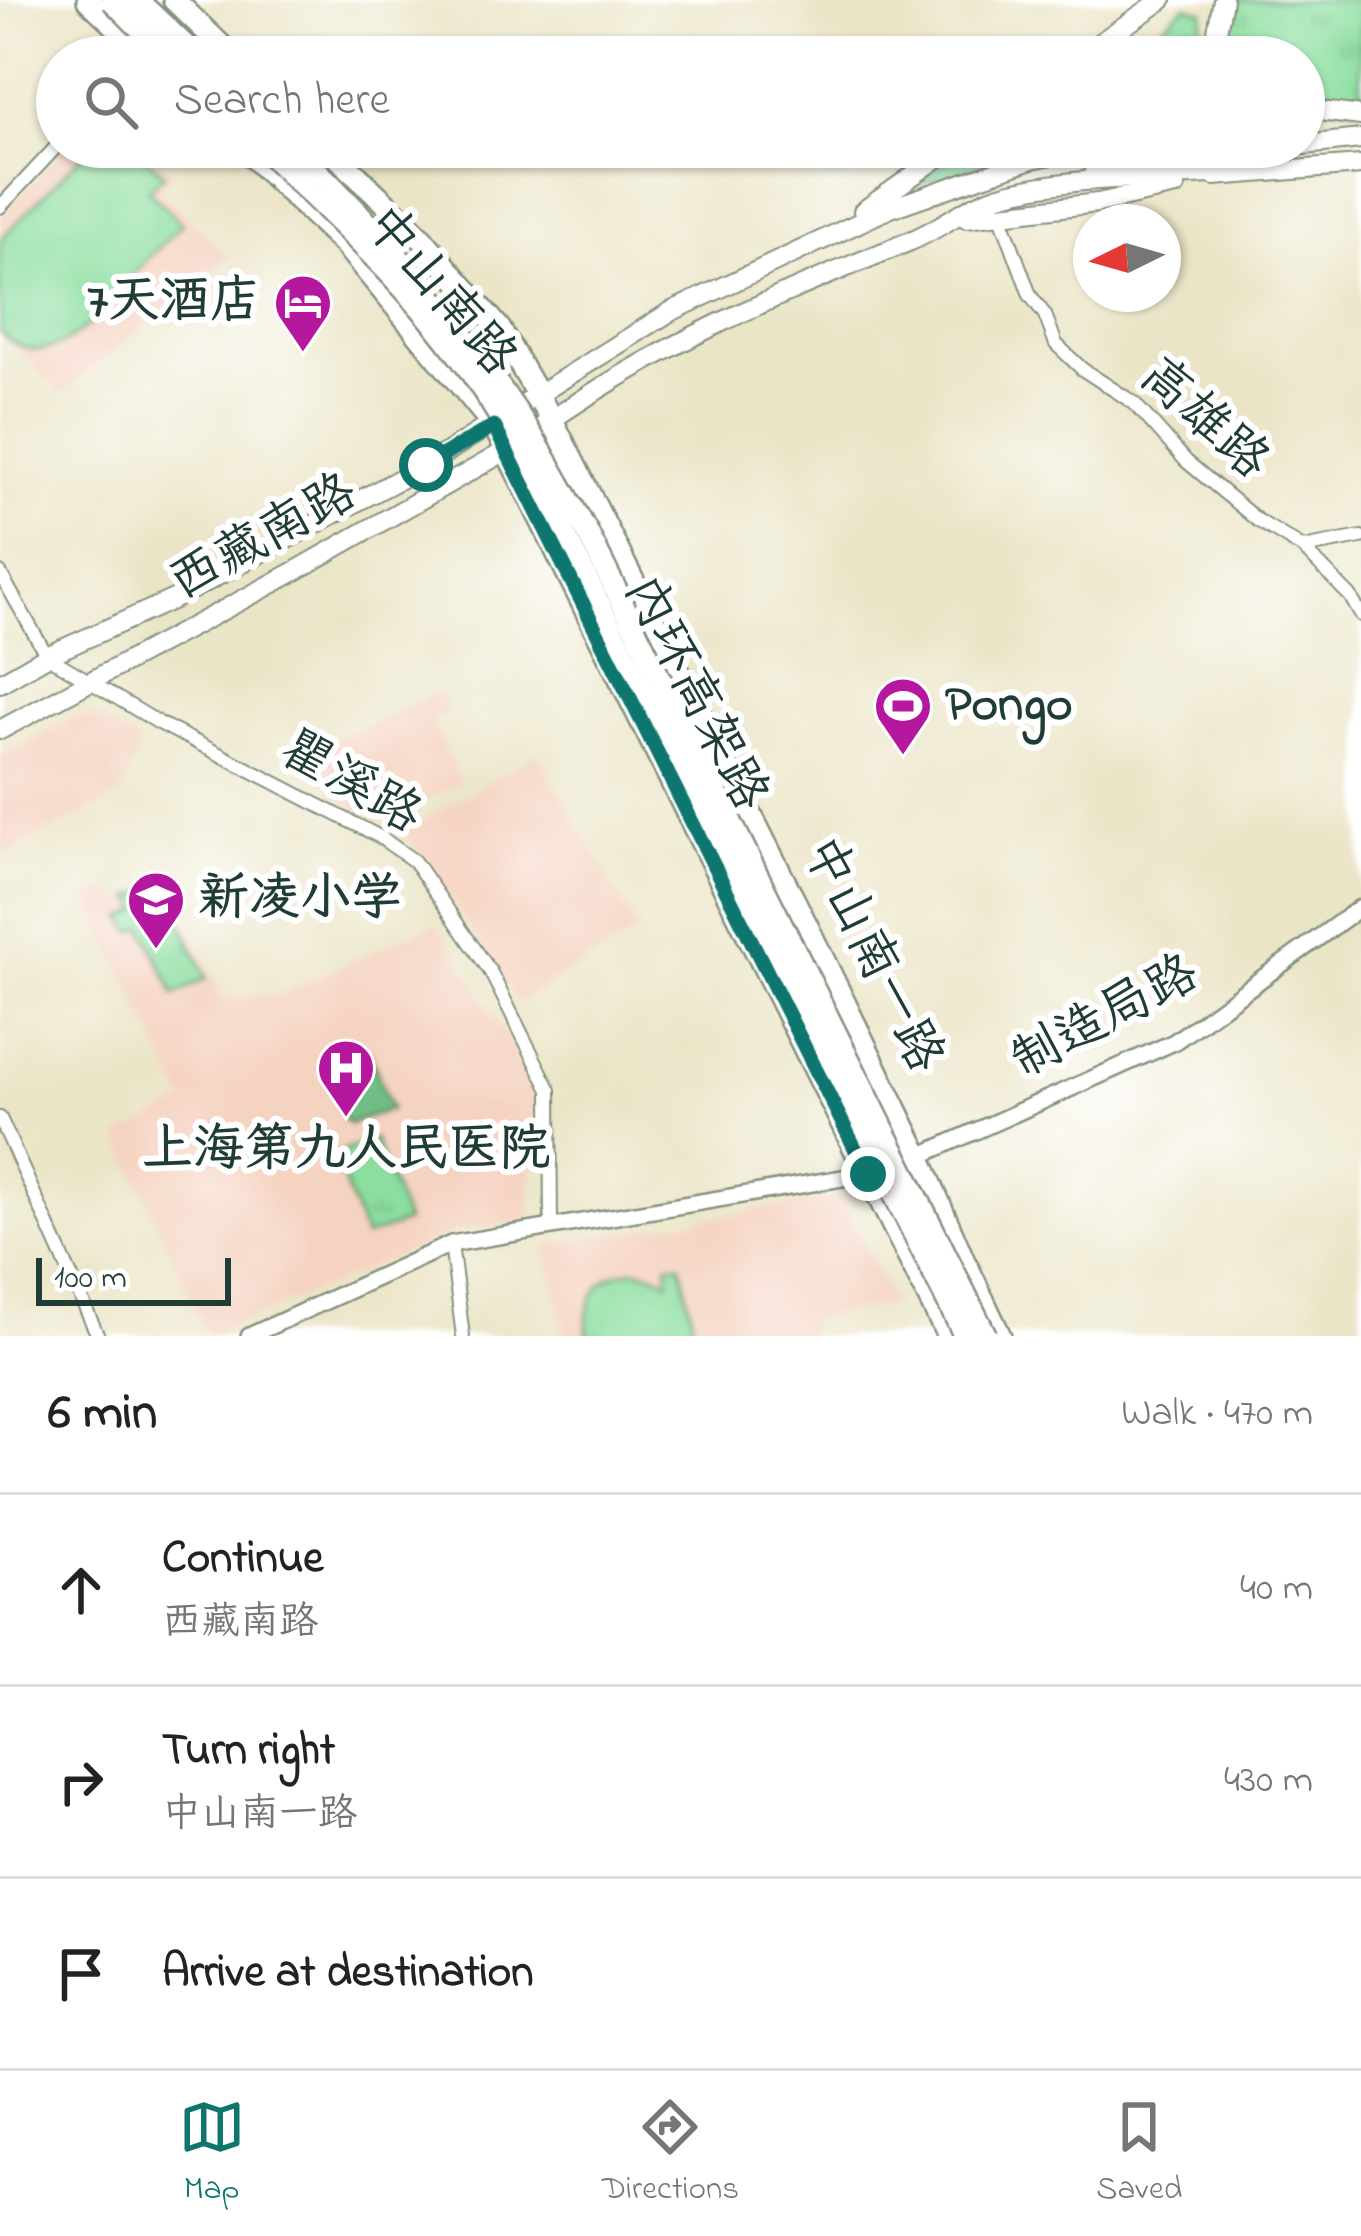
<!DOCTYPE html>
<meta charset="utf-8">
<style>
body{margin:0;font-family:"Indie Flower","LXGW WenKai TC",sans-serif;background:#f6f6f6;color:#222}
.compass{position:absolute;left:1073px;top:204px;width:108px;height:108px;border-radius:50%;background:#fff;box-shadow:0 3px 9px #0004;rotate:265deg}
.scale{position:absolute;left:36px;bottom:30px;width:195px;box-sizing:border-box;padding-left:12px;border:6px solid #1f3d34;border-top:0;font-size:33px;line-height:42px;white-space:nowrap;color:#1f3d34;-webkit-text-stroke:9px #fff;paint-order:stroke}
.stop{position:absolute;width:36px;height:36px;margin:-27px;border:9px solid #0f766e;border-radius:50%;background:#fff}
.stop.end{background:#0f766e;border-color:#fff;box-shadow:0 3px 12px #0008}
.list{margin:0;padding:0;list-style:none}
h2{display:flex;justify-content:space-between;align-items:center;height:156px;margin:0;padding:0 48px;font-size:51px}
h2 small{font-size:39px;font-weight:400;color:#767676}
.list li{display:grid;grid-template-columns:78px 1fr auto;gap:36px;align-items:center;box-sizing:border-box;height:192px;padding:0 48px;border-top:3px solid #e0e0e0}
.list b{display:block;font-size:45px;white-space:nowrap}
.list p{margin:0;font-size:39px;white-space:nowrap;color:#767676}
.list em{font-size:39px;font-style:normal;color:#767676}
.icon{flex:none;width:66px;height:66px;fill:none;stroke:currentColor;stroke-width:2;stroke-linecap:round;stroke-linejoin:round}
.map{position:relative;flex:none;width:1361px;height:1336px;overflow:hidden}
.search{position:absolute;background:#fff;box-shadow:0 3px 9px #0004;left:36px;right:36px;top:36px;height:132px;display:flex;align-items:center;gap:30px;box-sizing:border-box;padding:0 42px;border-radius:66px;color:#767676;font-size:45px}
.sheet{height:732px;background:#fff}
nav{display:flex;justify-content:space-around;align-items:center;box-sizing:border-box;height:168px;border-top:3px solid #e0e0e0;background:#fff;font-size:33px;color:#767676}
nav a{display:grid;justify-items:center;gap:6px}
nav .on{color:#0f766e}
.map>svg:first-child{display:block}
.built{fill:#f5d3c1}
.grass{fill:url(#grass-tufts);stroke:#558e6a;stroke-width:3}
.forest{fill:url(#forest-firs);stroke:#487d5d;stroke-width:3}
.pitch{fill:#8bde9f;stroke:#558e6a;stroke-width:3}
.lines{fill:none;stroke-linecap:round;stroke-linejoin:round}
.minor-casing{stroke:#85917e;stroke-width:16}
.tertiary-casing{stroke:#85917e;stroke-width:20}
.secondary-casing{stroke:#85917e;stroke-width:22}
.primary-casing{stroke:#85917e;stroke-width:26}
.trunk-casing{stroke:#85917e;stroke-width:26}
.minor{stroke:#fff;stroke-width:12}
.tertiary{stroke:#fff;stroke-width:15}
.secondary{stroke:#fff;stroke-width:18}
.primary{stroke:#fff;stroke-width:21}
.trunk{stroke:#fff;stroke-width:21}
.trunk-bridge-casing{stroke:#85917e;stroke-width:26;stroke-linecap:butt}
.trunk-bridge{stroke:#fff;stroke-width:21}
.route{stroke:#0f766e;stroke-width:15}
.labels{text-anchor:middle;dominant-baseline:central;stroke-width:12;stroke-linejoin:round;paint-order:stroke}
.street-label{font-size:51px;fill:#1f3d34;stroke:#fff}
.poi-label{font-size:51px;font-weight:bold;fill:#1f3d34;stroke:#fff;text-anchor:start}
</style>
<div class="map">
<svg width="1361" height="1336" viewBox="0 0 1361 1336">
<defs>
<pattern id="grass-tufts" width="24" height="20" patternUnits="userSpaceOnUse" patternTransform="scale(3)"><rect width="24" height="20" fill="#8bde9f"/><path d="M3 7l-1-3M5 7V3M7 7l1-3M15 17l-1-3M17 17v-4M19 17l1-3" fill="none" stroke="#78bf8a"/></pattern>
<pattern id="forest-firs" width="22" height="20" patternUnits="userSpaceOnUse" patternTransform="scale(3)"><rect width="22" height="20" fill="#70bd86"/><path d="M5 1l3.5 6h-7zM16 11l3.5 6h-7z" fill="#5b9b6e"/></pattern>
</defs>
<rect width="100%" height="100%" fill="#fff"/>
<filter id="ink" filterUnits="userSpaceOnUse"><feTurbulence type="fractalNoise" baseFrequency=".00833" numOctaves="2"/><feDisplacementMap in="SourceGraphic" scale="24" xChannelSelector="R" yChannelSelector="G"/><feConvolveMatrix kernelMatrix="1 2 1 2 8 2 1 2 1" color-interpolation-filters="sRGB"/></filter>
<filter id="wash" filterUnits="userSpaceOnUse"><feTurbulence type="fractalNoise" baseFrequency=".004" numOctaves="4" result="noise"/><feDisplacementMap in="SourceGraphic" scale="48" xChannelSelector="R" yChannelSelector="G"/><feGaussianBlur stdDeviation="2.7" result="paint"/><feColorMatrix in="noise" values="0 0 0 0 0 0 0 0 0 0 0 0 0 0 0 0 0 1.4 0 .05"/><feComposite in="paint" operator="in"/></filter>
<g filter="url(#wash)">
<rect width="100%" height="100%" fill="#ebe5c7"/>
<g class="built">
<polygon points="66,147 147,147 173,173 159,190 230,257 62,393 0,332 0,220"/>
<polygon points="439,692 449,712 432,721 461,782 385,822 332,798 311,752"/>
<polygon points="73,717 98,718 140,744 122,794 0,856 0,757"/>
<polygon points="538,754 638,931 518,1003 425,860 400,832"/>
<polygon points="164,880 224,999 279,994 437,923 532,1079 539,1106 528,1220 457,1232 208,1336 118,1137 185,1102 87,898 111,887 120,902"/>
<polygon points="839,1196 894,1304 810,1318 812,1336 565,1336 546,1245"/>
</g>
<g class="grass">
<polygon points="1238,0 1361,0 1361,107 1304,103 1304,57 1235,57 1229,38"/>
<polygon points="1186,6 1204,11 1200,42 1206,57 1126,57"/>
<polygon points="965,147 1048,147 914,185"/>
<polygon points="163,885 207,978 175,995 143,927 132,932 124,918 139,911 133,897"/>
<polygon points="374,1139 406,1222 365,1237 333,1155"/>
</g>
<polygon class="forest" points="370,1053 391,1109 350,1124 344,1120 325,1069"/>
<g class="pitch">
<path d="M90 147H135L164 175 148 190 182 224C169 237 155 251 142 265 107 303 55 386 0 332V240Z"/>
<path d="M681 1264 695 1336H588C579 1285 624 1252 668 1281L667 1265Z"/>
</g>
</g>
<g filter="url(#ink)">
<g class="lines">
<defs>
<g id="minor">
<polyline points="0,207 57,146"/>
<polyline points="999,211 1030,295 1045,315 1056,344 1082,369 1134,403 1186,461 1257,520 1303,548 1350,596 1361,615"/>
<polyline points="1303,548 1361,537"/>
<polyline points="0,573 47,656 159,723 380,837 414,861 490,971 550,1090 551,1226"/>
<polyline points="0,1118 98,1336"/>
<polyline points="451,1244 463,1336"/>
</g>
<g id="tertiary">
<polyline points="911,1160 1174,1042 1361,907"/>
<polyline points="249,1336 451,1244 872,1173"/>
</g>
<g id="secondary">
<polyline points="1223,0 1217,31 1224,57"/>
<polyline points="1079,57 1162,0"/>
<polyline points="1304,109 1361,116"/>
<polyline points="1304,145 1361,139"/>
<polyline points="1094,173 1177,158 1284,147"/>
<polyline points="1214,176 1361,165"/>
<polyline points="863,211 953,147"/>
<polyline points="966,218 1098,203 1176,186"/>
<path d="M543 426C660 343 777 295 908 242 939 230 966 206 997 196 1062 176 1155 179 1224 173"/>
<polyline points="0,683 47,656 176,598 426,465 670,312 888,209 1032,159 1092,147"/>
<polyline points="0,730 292,573 516,445"/>
</g>
<g id="primary">
<polyline points="88,0 149,57"/>
<polyline points="174,0 233,57"/>
<polyline points="242,147 346,246 494,426 948,1336"/>
<polyline points="327,147 419,235 499,328 552,420 808,928 919,1156 972,1280"/>
</g>
<polyline id="trunk" points="967,1266 1000,1336"/>
</defs>
<use href="#minor" class="minor-casing"/>
<use href="#tertiary" class="tertiary-casing"/>
<use href="#secondary" class="secondary-casing"/>
<use href="#primary" class="primary-casing"/>
<use href="#trunk" class="trunk-casing"/>
<use href="#minor" class="minor"/>
<use href="#tertiary" class="tertiary"/>
<use href="#secondary" class="secondary"/>
<use href="#primary" class="primary"/>
<use href="#trunk" class="trunk"/>
<defs>
<g id="trunk-bridge">
<polyline points="112,0 169,57"/>
<polyline points="137,0 197,57"/>
<path d="M262 147C337 220 419 294 477 381 539 474 585 579 636 677 748 895 855 1117 965 1336"/>
<path d="M292 147C371 221 446 308 507 398 537 440 561 487 587 532L986 1336"/>
</g>
</defs>
<use href="#trunk-bridge" class="trunk-bridge-casing"/>
<use href="#trunk-bridge" class="trunk-bridge"/>
</g>
</g>
<g class="lines" filter="url(#ink)">
<polyline class="route" points="426,465 494,426 868,1174"/>
</g>
<defs>
<symbol id="hotel-pin" viewBox="-11 -11 22 30"><path d="M0 17L-7.5 6A9.5 9.5 0 1 1 7.5 6Z" fill="#b5179e" stroke="#fff"/><path d="M-6-4.5h1.5V1H6V5H4.5V3h-9V5H-6ZM-4 0a1.8 1.8 0 1 1 3.6 0ZM.5 0V-2.5h3Q6-2.5 6 0Z" fill="#fff"/></symbol>
<symbol id="stadium-pin" viewBox="-11 -11 22 30"><path d="M0 17L-7.5 6A9.5 9.5 0 1 1 7.5 6Z" fill="#b5179e" stroke="#fff"/><path d="M0-5a6.5 5 0 1 0 0 10a6.5 5 0 1 0 0-10ZM-3.5-1.8h7v3.6h-7Z" fill="#fff"/></symbol>
<symbol id="school-pin" viewBox="-11 -11 22 30"><path d="M0 17L-7.5 6A9.5 9.5 0 1 1 7.5 6Z" fill="#b5179e" stroke="#fff"/><path d="M0-5L7-2L0 1L-7-2ZM-4 1L0 2.5L4 1V4Q0 6-4 4Z" fill="#fff"/></symbol>
<symbol id="hospital-pin" viewBox="-11 -11 22 30"><path d="M0 17L-7.5 6A9.5 9.5 0 1 1 7.5 6Z" fill="#b5179e" stroke="#fff"/><path d="M-5-5h3v3.5h4V-5h3V5h-3V1.5h-4V5h-3Z" fill="#fff"/></symbol>
</defs>
<g fill-rule="evenodd">
<use href="#hotel-pin" x="270" y="270" width="66" height="90"/>
<use href="#stadium-pin" x="870" y="673" width="66" height="90"/>
<use href="#school-pin" x="123" y="867" width="66" height="90"/>
<use href="#hospital-pin" x="313" y="1035" width="66" height="90"/>
</g>
<g class="labels">
<g class="street-label">
<text transform="translate(439 292) rotate(50)">中山南路</text>
<text transform="translate(1203 420) rotate(42)">高雄路</text>
<text transform="translate(264 539) rotate(-29)">西藏南路</text>
<text transform="translate(694 694) rotate(63)">内环高架路</text>
<text transform="translate(350 784) rotate(30)">瞿溪路</text>
<text transform="translate(871 955) rotate(64)">中山南一路</text>
<text transform="translate(1105 1019) rotate(-28)">制造局路</text>
</g>
<g class="poi-label">
<text x="261" y="303" text-anchor="end">7天酒店</text>
<text x="945" y="706">Pongo</text>
<text x="198" y="900">新凌小学</text>
<text x="346" y="1151" text-anchor="middle">上海第九人民医院</text>
</g>
</g>
</svg>
<svg class="compass" viewBox="-18 -18 36 36"><path d="M0-13l5 13h-10z" fill="#e53935"/><path d="M0 13l5-13h-10z" fill="#767676"/></svg>
<div class="scale">100 m</div>
<div class="stop" style="left:426px;top:465px"></div>
<div class="stop end" style="left:868px;top:1174px"></div>
<div class="search"><svg class="icon" aria-label="search" viewBox="0 0 24 24"><circle cx="10" cy="10" r="6"/><path d="M15 15l6 6"/></svg>Search here</div>
</div>
<section class="sheet">
<h2>6 min<small>Walk · 470 m</small></h2>
<ul class="list">
<li><svg class="icon" aria-label="ahead" viewBox="0 0 24 24"><path d="M12 20V5M6 11l6-6 6 6"/></svg><div><b>Continue</b><p>西藏南路</p></div><em>40 m</em></li>
<li><svg class="icon" aria-label="right" viewBox="0 0 24 24"><path d="M7 20v-9h11M14 6l5 5-5 5"/></svg><div><b>Turn right</b><p>中山南一路</p></div><em>430 m</em></li>
<li><svg class="icon" aria-label="arrive" viewBox="0 0 24 24"><path d="M6 21V4h12l-3 4 3 4H6"/></svg><div><b>Arrive at destination</b></div></li>
</ul>
</section>
<nav>
<a class="on"><svg class="icon" aria-label="map" viewBox="0 0 24 24"><path d="M3 6l6-2 6 2 6-2v14l-6 2-6-2-6 2zM9 4v14M15 6v14"/></svg>Map</a>
<a><svg class="icon" aria-label="directions" viewBox="0 0 24 24"><path d="M12 3l9 9-9 9-9-9zM9 14v-3h6M13 9l2 2-2 2"/></svg>Directions</a>
<a><svg class="icon" aria-label="saved" viewBox="0 0 24 24"><path d="M7 4h10v16l-5-4-5 4z"/></svg>Saved</a>
</nav>
